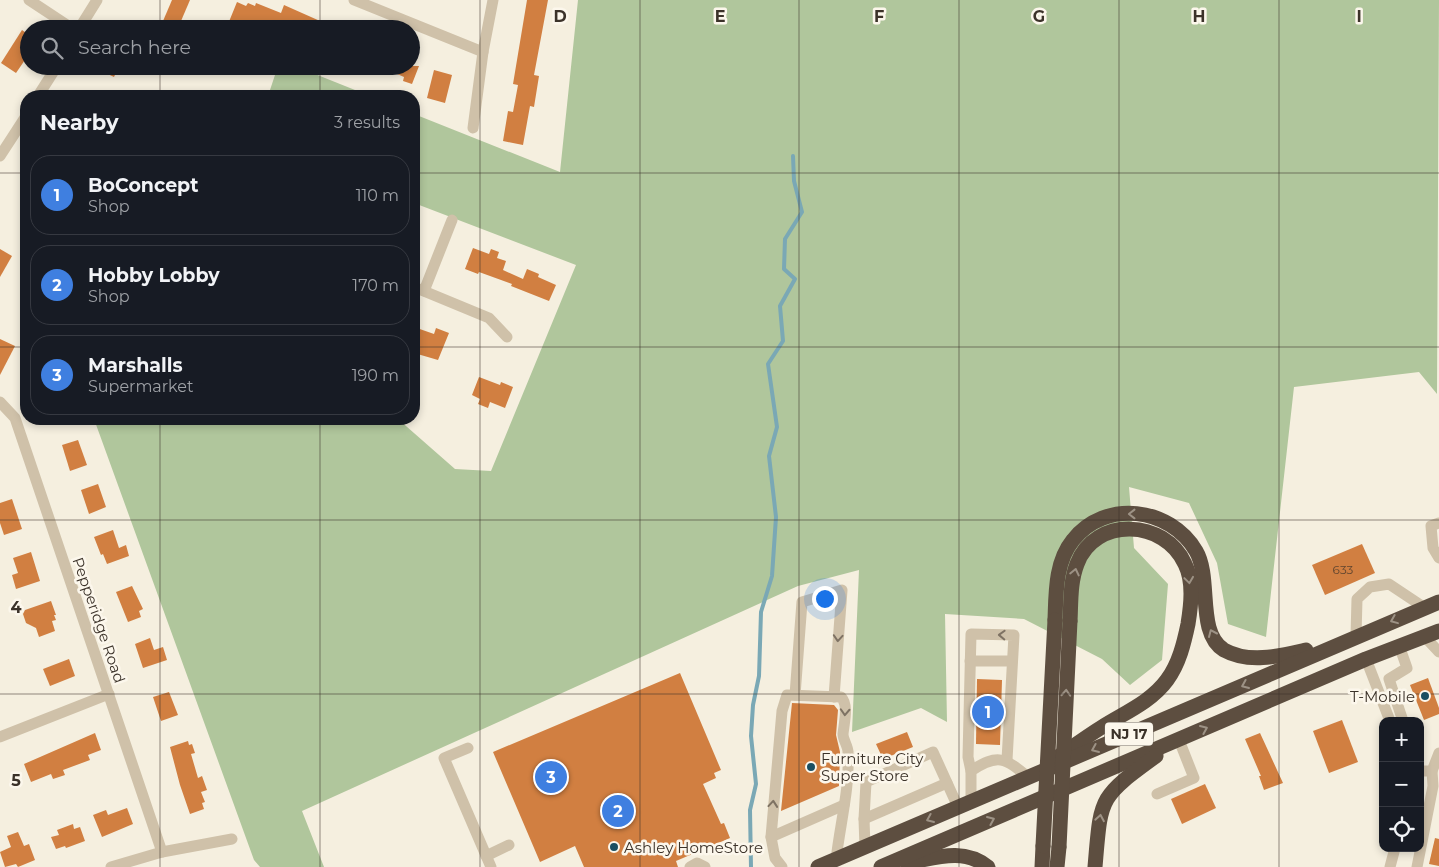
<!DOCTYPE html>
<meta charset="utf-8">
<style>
body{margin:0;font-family:Montserrat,sans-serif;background:#242831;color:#f1f3f6}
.controls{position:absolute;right:15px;bottom:15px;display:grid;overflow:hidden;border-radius:10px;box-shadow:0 2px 8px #0003}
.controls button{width:45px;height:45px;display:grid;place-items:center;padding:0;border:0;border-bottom:1px solid #363941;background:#171b24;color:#f1f3f6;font:25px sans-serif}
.you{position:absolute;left:824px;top:598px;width:18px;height:18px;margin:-12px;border:4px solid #fff;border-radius:50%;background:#1a73e8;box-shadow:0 0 0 8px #1a73e833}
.badge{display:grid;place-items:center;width:32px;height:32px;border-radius:50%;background:#90a9b3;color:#fff;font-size:16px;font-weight:700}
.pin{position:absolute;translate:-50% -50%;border:2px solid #fff;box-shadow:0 1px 5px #0006}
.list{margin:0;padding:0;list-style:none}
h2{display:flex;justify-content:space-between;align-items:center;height:65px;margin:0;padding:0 20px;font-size:21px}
h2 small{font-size:16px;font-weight:400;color:#9ea1a6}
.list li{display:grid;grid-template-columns:32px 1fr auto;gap:15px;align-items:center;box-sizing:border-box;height:80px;margin:0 10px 10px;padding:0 10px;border:1px solid #363941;border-radius:20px}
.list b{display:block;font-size:19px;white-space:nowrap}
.list p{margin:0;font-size:16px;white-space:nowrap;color:#9ea1a6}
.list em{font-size:16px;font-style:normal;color:#9ea1a6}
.icon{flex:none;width:28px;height:28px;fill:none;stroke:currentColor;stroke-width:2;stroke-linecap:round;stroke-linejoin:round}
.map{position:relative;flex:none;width:1439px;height:867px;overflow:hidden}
.search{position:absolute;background:#171b24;box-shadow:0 2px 8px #0003;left:20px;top:20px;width:400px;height:55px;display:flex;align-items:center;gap:12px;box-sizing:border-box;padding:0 18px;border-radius:28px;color:#9ea1a6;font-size:19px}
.panel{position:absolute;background:#171b24;box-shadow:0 2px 8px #0003;left:20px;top:90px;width:400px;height:335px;border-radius:20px}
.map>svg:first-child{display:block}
.green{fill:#b0c69c}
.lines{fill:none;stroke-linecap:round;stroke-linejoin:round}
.stream{stroke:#7aa8b5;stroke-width:4}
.building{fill:#d17f41}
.minor{stroke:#cfc1a9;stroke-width:11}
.highway{stroke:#5d4e40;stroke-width:15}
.highway-bridge{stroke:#5d4e40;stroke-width:15}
.oneway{stroke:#9d9285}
.oneway2{stroke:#7e7263}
.grid{fill:none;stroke:#3b3229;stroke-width:1;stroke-opacity:0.55}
.poi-dot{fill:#1a4f62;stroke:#fcf7ec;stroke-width:2}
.labels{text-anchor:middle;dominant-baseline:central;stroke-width:5;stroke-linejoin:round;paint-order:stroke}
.number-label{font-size:12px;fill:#60452f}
.shield{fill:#fcf7ec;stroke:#756d64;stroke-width:1}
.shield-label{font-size:14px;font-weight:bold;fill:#3b3229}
.street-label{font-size:15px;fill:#3b3229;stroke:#fcf7ec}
.poi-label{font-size:15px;fill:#3b3229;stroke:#fcf7ec;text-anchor:start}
.grid-label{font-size:16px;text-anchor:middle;font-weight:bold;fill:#3b3229;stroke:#fcf7ec;stroke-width:5;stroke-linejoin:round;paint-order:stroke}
</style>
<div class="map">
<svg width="1439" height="867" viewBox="0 0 1439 867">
<rect width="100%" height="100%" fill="#f5efdf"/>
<g class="green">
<polygon points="578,0 1439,0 1437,394 1419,372 1294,387 1266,637 1228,624 1217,563 1189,503 1129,487 1134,548 1168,584 1162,660 1130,685 1102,659 1024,619 945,614 947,722 921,708 852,732 859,570 798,586 302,811 324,867 260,867 254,860 94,419 398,419 455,469 491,471 576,265 414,203 414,114 560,172"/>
<polygon points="278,66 295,66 370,96 268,96"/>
</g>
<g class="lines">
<polyline class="stream" points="751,867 750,810 756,784 751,736 753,705 759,676 761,612 772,576 776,517 769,456 777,427 768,364 783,341 780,306 795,279 784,269 785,239 802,212 794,181 793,156"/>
</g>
<g class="building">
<polygon points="172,0 190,0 178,28 163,21"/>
<polygon points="527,0 548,0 534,75 539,76 534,107 530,106 523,145 503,141 508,111 513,112 518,85 513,84"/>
<polygon points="237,2 246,6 248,3 255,6 256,3 281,13 284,5 338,29 285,29 262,20 259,29 244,24 242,29 226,29"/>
<polygon points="22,30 29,35 29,54 16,73 1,63"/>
<polygon points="91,66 119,66 114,77"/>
<polygon points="379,66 419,66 412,84 403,81 404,77"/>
<polygon points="434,70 452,75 445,103 427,98"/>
<polygon points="473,248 489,254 491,249 499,252 497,258 506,261 503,270 523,279 527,269 539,274 538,277 556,285 549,301 511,286 512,284 479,272 478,274 465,269"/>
<polygon points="0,249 12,256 0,277"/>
<polygon points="414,327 434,334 436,328 449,333 438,360 414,353"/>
<polygon points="0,339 15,346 0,375"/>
<polygon points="479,377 500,385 501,382 513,387 505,408 490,402 488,408 478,404 480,399 472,395"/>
<polygon points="78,440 87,465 70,471 62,445"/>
<polygon points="98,484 106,507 89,514 81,490"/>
<polygon points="12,499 22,529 4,535 0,523 0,503"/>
<polygon points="113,530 119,548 126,545 129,556 107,564 103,554 101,555 94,537"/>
<polygon points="1362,544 1375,573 1325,595 1312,565"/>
<polygon points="31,552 40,581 16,589 12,575 18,573 13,558"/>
<polygon points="132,586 143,609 139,611 141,617 128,622 116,592"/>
<polygon points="51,601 56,615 54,615 56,620 52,621 55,631 39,637 36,628 26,623 23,614 25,610"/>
<polygon points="150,638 154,650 163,647 167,660 143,668 135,644"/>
<polygon points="69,659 75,676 50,686 43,669"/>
<polygon points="680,673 721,770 714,773 716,778 703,784 721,824 724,823 730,838 676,861 678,867 584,867 575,846 540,862 493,752"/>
<polygon points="1428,678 1439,708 1439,714 1424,720 1410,685"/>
<polygon points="977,679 1002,680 1000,745 976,744"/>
<polygon points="169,692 178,715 161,721 153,697"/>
<polygon points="792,703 834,705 838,710 836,735 840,752 839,786 781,811"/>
<polygon points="1342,720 1358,762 1329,773 1313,731"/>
<polygon points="907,732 913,747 883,759 876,744"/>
<polygon points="95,733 101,750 88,755 90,760 63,770 65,775 53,779 51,774 31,782 24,764"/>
<polygon points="1260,733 1283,783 1264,790 1259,776 1261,776 1245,739"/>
<polygon points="188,741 189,745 192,744 195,753 191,754 198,778 202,776 207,790 201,792 205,802 202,803 204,809 190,814 180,785 170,747"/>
<polygon points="1205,784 1216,808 1182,824 1171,799"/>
<polygon points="127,808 133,824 102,837 93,815 106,810 108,815"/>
<polygon points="73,824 74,829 80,827 85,841 66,848 65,846 56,849 51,837 59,835 57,830"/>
<polygon points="18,832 24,846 29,844 35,860 18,867 16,864 5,867 0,852 11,847 7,836"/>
<polygon points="1435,838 1439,839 1439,866 1429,864"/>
</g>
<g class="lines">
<g class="minor">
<polyline points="29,0 73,29"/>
<polyline points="354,0 483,52"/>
<polyline points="79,29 97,0"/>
<polyline points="38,96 57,66"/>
<polyline points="473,128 483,52 493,0"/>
<polyline points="0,156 26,116"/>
<polyline points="414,287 489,318 507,337"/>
<polyline points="424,291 452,220"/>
<polyline points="0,402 15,418 162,852"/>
<polyline points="1439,523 1431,526 1433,548 1439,558"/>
<polyline points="1356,636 1357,599 1370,587 1389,584 1425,608"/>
<polyline points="1425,637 1439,652"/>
<polyline points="1400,648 1407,668 1389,679 1403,721"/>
<polyline points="1366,659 1390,721"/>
<polyline points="970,661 1012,661"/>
<polyline points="795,695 802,602 842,590 834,697"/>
<polyline points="0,737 109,694"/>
<polyline points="468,748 444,758 491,867"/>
<polyline points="971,771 968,757 971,634 1014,635 1007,760"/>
<polyline points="1420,771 1432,771 1439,753"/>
<polyline points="1157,794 1194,778 1179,740"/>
<path d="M971 802V771C998 753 1005 758 1028 777"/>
<polyline points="864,819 947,783"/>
<polyline points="771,837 844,805"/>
<polyline points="865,847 864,819 866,782 933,752 958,807"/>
<polyline points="486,856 509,845"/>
<polyline points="111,867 162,852 232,839"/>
<polyline points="690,867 697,863 705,867"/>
<path d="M782 867 775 858 771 837 782 711 787 695 841 697C849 705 844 723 843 734 843 740 848 746 848 752 850 788 840 824 836 860"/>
<polyline points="1390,867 1395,848"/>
<polyline points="1417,867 1433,786 1432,771"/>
</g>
<g class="highway">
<path d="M1055 620C1056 593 1055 562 1073 540 1105 499 1170 507 1196 551 1212 578 1196 633 1224 650 1249 664 1280 656 1306 650"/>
<path d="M1055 759C1071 748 1086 737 1102 727 1124 713 1151 702 1167 680 1179 664 1184 643 1188 624 1191 605 1194 582 1185 564 1165 519 1095 516 1077 564 1070 582 1071 602 1070 621"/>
<path d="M907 863C935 858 963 847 988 867"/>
<polyline points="818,867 1439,602"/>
<polyline points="881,867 1366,659 1439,631"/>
<polyline points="1042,867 1043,846"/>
<polyline points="1057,867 1059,847"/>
<path d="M1095 867C1101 797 1098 798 1156 756"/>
</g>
<g class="highway-bridge">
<polyline points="1043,846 1055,620"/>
<polyline points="1059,847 1070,621"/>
</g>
</g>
<defs><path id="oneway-chevron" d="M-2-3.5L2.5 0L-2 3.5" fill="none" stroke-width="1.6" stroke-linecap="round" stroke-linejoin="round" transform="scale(1.25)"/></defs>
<g class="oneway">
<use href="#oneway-chevron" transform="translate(1132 514) rotate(-180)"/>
<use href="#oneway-chevron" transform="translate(1075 572) rotate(-77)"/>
<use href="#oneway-chevron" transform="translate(1189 580) rotate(82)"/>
<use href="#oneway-chevron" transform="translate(1394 620) rotate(158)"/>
<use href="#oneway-chevron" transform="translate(1212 633) rotate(-114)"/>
<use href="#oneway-chevron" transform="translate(1245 685) rotate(157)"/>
<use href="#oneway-chevron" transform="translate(1066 693) rotate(-87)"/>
<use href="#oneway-chevron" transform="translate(1204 729) rotate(-23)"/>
<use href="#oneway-chevron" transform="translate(1095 749) rotate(157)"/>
<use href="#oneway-chevron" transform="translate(1100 818) rotate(-80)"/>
<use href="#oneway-chevron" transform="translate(930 819) rotate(157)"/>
<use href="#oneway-chevron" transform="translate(991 820) rotate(-23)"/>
</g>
<g class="oneway2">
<use href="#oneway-chevron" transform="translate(1002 635) rotate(-178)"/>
<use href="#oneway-chevron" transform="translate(838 638) rotate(94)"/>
<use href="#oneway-chevron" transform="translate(845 712) rotate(93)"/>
<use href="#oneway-chevron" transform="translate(773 804) rotate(-85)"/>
</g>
<path class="grid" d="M160 0V29M320 0V29M480 0V867M640 0V867M799 0V867M959 0V867M1119 0V867M1279 0V867M160 66V96M320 66V96M0 173H26M414 173H1439M0 347H26M414 347H1439M160 419V867M320 419V867M0 520H1439M0 694H1439"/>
<g class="poi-dot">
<circle cx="1425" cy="696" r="5"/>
<circle cx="811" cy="767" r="5"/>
<circle cx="614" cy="847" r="5"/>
</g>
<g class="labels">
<g class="number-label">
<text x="1343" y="569">633</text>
</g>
<rect class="shield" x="1105" y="722.5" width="48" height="23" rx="4"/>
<g class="shield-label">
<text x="1129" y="734">NJ 17</text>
</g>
<g class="street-label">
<text transform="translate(99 620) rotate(71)">Pepperidge Road</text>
</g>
<g class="poi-label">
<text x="1415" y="696" text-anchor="end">T-Mobile</text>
<text x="821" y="758">Furniture City<tspan x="821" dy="17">Super Store</tspan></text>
<text x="624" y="847">Ashley HomeStore</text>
</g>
</g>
<g class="grid-label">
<text x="560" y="22">D</text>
<text x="720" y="22">E</text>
<text x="879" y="22">F</text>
<text x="1039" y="22">G</text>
<text x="1199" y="22">H</text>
<text x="1359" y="22">I</text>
<text x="16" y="613">4</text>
<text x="16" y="786">5</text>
</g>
</svg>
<div class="controls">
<button>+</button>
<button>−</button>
<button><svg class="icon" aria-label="locate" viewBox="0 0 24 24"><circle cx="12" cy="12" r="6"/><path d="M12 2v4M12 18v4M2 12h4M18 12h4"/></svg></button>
</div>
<div class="you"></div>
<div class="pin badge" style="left:988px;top:712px;background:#3f7fe0">1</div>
<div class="pin badge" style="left:618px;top:811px;background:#3f7fe0">2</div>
<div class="pin badge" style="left:551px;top:777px;background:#3f7fe0">3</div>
<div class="search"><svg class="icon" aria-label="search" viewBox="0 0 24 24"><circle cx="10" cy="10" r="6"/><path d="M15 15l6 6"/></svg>Search here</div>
<section class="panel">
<h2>Nearby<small>3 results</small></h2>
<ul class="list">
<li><span class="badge" style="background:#3f7fe0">1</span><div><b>BoConcept</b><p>Shop</p></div><em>110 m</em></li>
<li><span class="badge" style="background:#3f7fe0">2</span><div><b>Hobby Lobby</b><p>Shop</p></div><em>170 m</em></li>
<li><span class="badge" style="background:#3f7fe0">3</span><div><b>Marshalls</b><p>Supermarket</p></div><em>190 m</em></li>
</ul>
</section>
</div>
